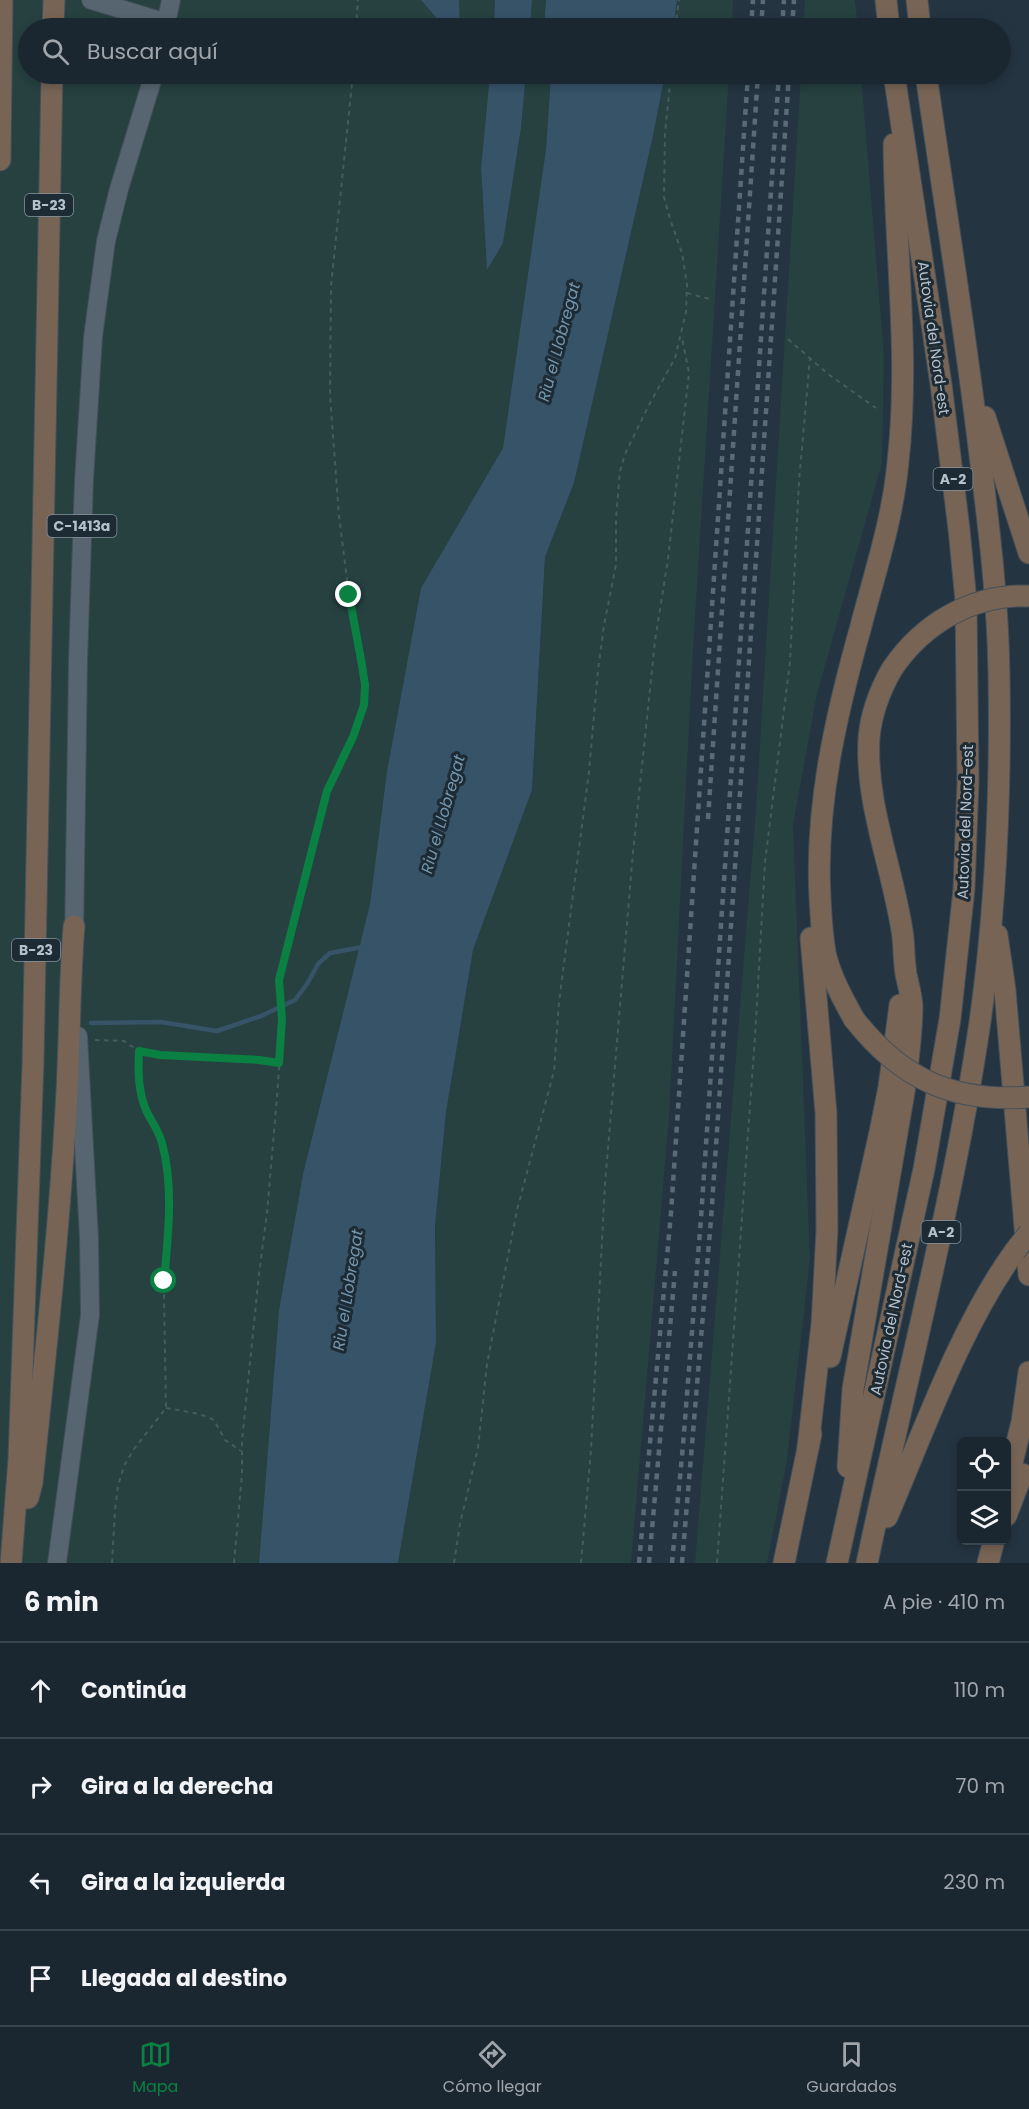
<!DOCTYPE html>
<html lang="es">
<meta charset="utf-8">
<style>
body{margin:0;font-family:Poppins,sans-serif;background:#242f38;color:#f1f3f6}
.controls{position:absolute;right:18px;bottom:18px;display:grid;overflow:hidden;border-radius:9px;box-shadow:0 3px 9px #0003}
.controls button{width:54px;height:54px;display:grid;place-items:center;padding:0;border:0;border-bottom:2px solid #39444c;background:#1b2730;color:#f1f3f6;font:30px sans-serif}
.stop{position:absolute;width:18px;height:18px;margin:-14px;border:4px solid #0b8043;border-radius:50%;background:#fff}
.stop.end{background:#0b8043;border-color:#fff;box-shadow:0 2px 6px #0008}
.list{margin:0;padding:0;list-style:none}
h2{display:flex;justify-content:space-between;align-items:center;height:78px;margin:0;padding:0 24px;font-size:26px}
h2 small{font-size:20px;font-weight:400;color:#a0a5ab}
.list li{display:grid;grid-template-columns:39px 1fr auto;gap:18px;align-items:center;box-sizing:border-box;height:96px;padding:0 24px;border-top:2px solid #39444c}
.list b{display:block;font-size:22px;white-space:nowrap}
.list em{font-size:20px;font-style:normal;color:#a0a5ab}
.icon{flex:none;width:33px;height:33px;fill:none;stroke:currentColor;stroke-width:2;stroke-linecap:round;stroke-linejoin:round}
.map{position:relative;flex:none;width:1029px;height:1563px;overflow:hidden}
.search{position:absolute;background:#1b2730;box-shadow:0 3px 9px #0003;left:18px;right:18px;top:18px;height:66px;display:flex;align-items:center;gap:15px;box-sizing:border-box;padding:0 21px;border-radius:33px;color:#a0a5ab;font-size:22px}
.sheet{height:462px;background:#1b2730}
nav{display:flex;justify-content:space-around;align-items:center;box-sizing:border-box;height:84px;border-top:2px solid #39444c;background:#1b2730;font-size:16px;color:#a0a5ab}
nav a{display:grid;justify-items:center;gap:3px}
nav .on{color:#0b8043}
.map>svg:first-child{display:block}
.green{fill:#264140}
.water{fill:#375368}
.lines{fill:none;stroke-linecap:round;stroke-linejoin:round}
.stream{stroke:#375368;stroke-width:4.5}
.major-casing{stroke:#414f59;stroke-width:20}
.highway-casing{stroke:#43505b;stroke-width:23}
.path{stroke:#445d5c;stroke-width:2;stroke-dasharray:4.5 4.5;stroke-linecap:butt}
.major{stroke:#566570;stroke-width:18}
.highway{stroke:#776455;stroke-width:21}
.rail{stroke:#5a6b77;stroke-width:4.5;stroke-dasharray:6 6;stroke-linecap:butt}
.highway-bridge-casing{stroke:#43505b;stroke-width:23;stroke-linecap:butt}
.highway-bridge{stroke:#776455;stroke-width:21}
.route{stroke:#0b8043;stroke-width:8}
.labels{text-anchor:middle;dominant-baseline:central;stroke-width:6;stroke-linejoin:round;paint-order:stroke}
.shield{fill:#1d2b35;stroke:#87939e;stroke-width:1.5}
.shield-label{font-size:14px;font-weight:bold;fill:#b4c0cb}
.street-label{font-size:15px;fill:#b4c0cb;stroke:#1d2b35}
.water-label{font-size:16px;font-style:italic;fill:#7396af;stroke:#1d2b35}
</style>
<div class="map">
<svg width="1029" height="1563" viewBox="0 0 1029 1563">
<rect width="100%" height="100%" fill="#243440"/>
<g class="green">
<polygon points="0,0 421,0 445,28 28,28 28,74 490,74 481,168 487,269 503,243 521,128 526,74 551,74 546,149 503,448 421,588 387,771 370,904 303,1174 279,1310 259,1563 0,1563"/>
<polygon points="459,0 495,0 494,28 460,28"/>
<polygon points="532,0 546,0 544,28 530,28"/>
<polygon points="677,0 733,0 732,28 673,28"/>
<polygon points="805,0 855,0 858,28 803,28"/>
<polygon points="665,74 729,74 693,649 669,1118 631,1563 398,1563 436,1343 435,1226 446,1112 473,950 532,790 545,557 574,483 653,136"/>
<polygon points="801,74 861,74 884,356 882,463 817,694 793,825 810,1260 787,1460 767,1563 695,1563 756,809"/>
</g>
<g class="water">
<polygon points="421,0 459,0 460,28 445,28"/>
<polygon points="495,0 532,0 530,28 494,28"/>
<polygon points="546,0 677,0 673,28 544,28"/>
<polygon points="490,74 526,74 521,128 503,243 487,270 481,168"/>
<polygon points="551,74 665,74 653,136 574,483 545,557 532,790 473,950 446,1112 435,1226 436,1343 398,1563 259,1563 279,1310 303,1174 370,904 387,771 421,588 503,448 546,149"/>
</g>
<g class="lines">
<polyline class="stream" points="91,1023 161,1022 217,1031 261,1016 295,1000 307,984 318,964 330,953 363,947"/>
<defs>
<g id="major">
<polyline points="91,0 167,23"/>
<polyline points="165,28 171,0"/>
<polyline points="74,940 78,661 84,480 93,337 106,241 119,189 154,74"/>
<polyline points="57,1563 90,1315 89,1238 78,1036"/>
</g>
<g id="highway">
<polyline points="886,0 889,28"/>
<polyline points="917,0 920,28"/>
<polyline points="53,28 54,0"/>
<polyline points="0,160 2,0"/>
<polyline points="985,417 1029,553"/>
<polyline points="997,935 1005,990 1029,1275"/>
<path d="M854 1019C843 999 832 979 826 957 822 938 821 918 820 898 815 805 836 715 861 626 875 572 893 518 898 462 910 357 895 250 894 144"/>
<polyline points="830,1357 880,1132 889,1087 900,1005"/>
<polyline points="808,1447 822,1324 827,1230 826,1113 811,938"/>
<path d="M848 1467 853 1389 904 1092C908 1063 912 1034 912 1005 911 994 908 984 906 974 904 962 904 949 903 937 894 871 865 805 869 738 871 714 880 690 892 669"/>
<polyline points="1006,1487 1022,1422 1029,1372"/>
<path d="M28 1498 32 1483C45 1358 59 1233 66 1108 70 1047 69 987 74 926"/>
<polyline points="1006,1516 1022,1474"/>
<path d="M887 1517C924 1431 960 1327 1015 1251"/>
<polyline points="11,1563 19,1458 33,1063 52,74"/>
<polyline points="784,1563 811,1434"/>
<polyline points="837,1563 924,1169 950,1019 964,889 968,782 966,601 959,529 941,384 894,74"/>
<path d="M867 1563C905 1383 953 1204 980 1022 996 908 1001 790 999 674 998 601 989 528 980 456 965 328 944 201 926 74"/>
<polyline points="988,1563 994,1540"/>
</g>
</defs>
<use href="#major" class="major-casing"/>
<use href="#highway" class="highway-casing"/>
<g class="path">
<polyline points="356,28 358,0"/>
<polyline points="675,28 679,0"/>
<polyline points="323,74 352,80"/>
<polyline points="687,293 710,299"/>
<polyline points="788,339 828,374 876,408"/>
<polyline points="95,1040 124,1041 140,1052 149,1054 259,1060 279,1063"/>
<polyline points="166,1408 200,1414 214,1420 225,1440 241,1451"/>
<polyline points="112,1563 115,1510 118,1486 124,1466 134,1449 166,1408 164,1297 169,1206 168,1177 162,1145 147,1112 141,1093 139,1051"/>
<polyline points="234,1563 242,1474 242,1441 259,1274 267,1213 278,1085 282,1019 279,980 327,791 353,737 364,705 365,685 362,665 349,595 339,516 330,395 331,286 353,74"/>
<polyline points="454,1563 460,1524 478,1448 487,1364 517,1210 554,1071 559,1002 589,772 598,670 604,625 616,565 616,518 620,471 625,454 649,405 675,358 686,312 687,285 682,253 670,219 664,197 665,133 671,74"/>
<polyline points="581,1563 591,1450 605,1184 633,852 655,641 668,559 689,373 682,338"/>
<polyline points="717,1563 755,1037 765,862 790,662 799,481 810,358"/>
</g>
<use href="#major" class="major"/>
<use href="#highway" class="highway"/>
<g class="rail">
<polyline points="751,28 753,0"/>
<polyline points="761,28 763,0"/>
<polyline points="782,28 784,0"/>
<polyline points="792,28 794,0"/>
<polyline points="708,819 758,74"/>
<polyline points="639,1563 671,1213 748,74"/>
<polyline points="649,1563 675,1271"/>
<polyline points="672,1563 683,1445 701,1218 779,74"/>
<polyline points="682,1563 711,1219 789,74"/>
</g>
<defs>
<g id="highway-bridge">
<path d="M892 669C923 623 973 594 1029 596"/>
<path d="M854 1019C901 1079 953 1103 1029 1097"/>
<polyline points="1015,1251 1029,1233"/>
</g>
</defs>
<use href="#highway-bridge" class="highway-bridge-casing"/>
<use href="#highway-bridge" class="highway-bridge"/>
</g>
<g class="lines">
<path class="route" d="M164 1281C168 1236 174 1187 162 1143 159 1131 151 1121 146 1110 138 1091 138 1071 139 1051L160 1055 259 1060 279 1063 282 1019 279 980 327 791 353 737 364 705 365 685 362 665 349 595"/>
</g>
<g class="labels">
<g class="shield">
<rect x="25" y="194" width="48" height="22" rx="4.5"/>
<rect x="933.5" y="468" width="39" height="22" rx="4.5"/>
<rect x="47.5" y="515" width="69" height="22" rx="4.5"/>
<rect x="12" y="939" width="48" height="22" rx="4.5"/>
<rect x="921.5" y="1221" width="39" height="22" rx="4.5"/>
</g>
<g class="shield-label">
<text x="49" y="205">B-23</text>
<text x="953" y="479">A-2</text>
<text x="82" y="526">C-1413a</text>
<text x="36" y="950">B-23</text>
<text x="941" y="1232">A-2</text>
</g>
<g class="street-label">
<text transform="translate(934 338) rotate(82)">Autovia del Nord-est</text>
<text transform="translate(965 822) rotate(-88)">Autovia del Nord-est</text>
<text transform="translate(891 1319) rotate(-78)">Autovia del Nord-est</text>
</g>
<g class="water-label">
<text transform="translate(559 342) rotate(-75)">Riu el Llobregat</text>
<text transform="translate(443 814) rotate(-74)">Riu el Llobregat</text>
<text transform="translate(348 1290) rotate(-81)">Riu el Llobregat</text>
</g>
</g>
</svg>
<div class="controls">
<button><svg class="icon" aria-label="locate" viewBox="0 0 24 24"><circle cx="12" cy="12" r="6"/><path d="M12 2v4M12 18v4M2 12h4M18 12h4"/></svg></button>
<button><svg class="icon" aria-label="layers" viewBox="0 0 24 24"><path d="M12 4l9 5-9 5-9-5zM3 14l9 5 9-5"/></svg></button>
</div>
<div class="stop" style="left:164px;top:1281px"></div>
<div class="stop end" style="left:349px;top:595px"></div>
<div class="search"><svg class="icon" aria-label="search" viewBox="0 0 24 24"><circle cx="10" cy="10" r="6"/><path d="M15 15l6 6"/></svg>Buscar aquí</div>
</div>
<section class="sheet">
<h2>6 min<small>A pie · 410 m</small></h2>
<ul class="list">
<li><svg class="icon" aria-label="ahead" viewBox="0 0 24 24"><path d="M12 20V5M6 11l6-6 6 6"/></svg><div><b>Continúa</b></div><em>110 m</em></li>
<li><svg class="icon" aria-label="right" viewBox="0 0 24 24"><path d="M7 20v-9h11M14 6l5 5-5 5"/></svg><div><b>Gira a la derecha</b></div><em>70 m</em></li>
<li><svg class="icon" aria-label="left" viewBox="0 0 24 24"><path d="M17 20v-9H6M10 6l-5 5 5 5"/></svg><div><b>Gira a la izquierda</b></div><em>230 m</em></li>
<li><svg class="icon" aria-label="arrive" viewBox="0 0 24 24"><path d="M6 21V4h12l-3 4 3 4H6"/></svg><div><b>Llegada al destino</b></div></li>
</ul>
</section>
<nav>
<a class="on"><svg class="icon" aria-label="map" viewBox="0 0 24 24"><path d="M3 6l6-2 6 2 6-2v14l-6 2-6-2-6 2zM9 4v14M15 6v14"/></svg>Mapa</a>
<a><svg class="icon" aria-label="directions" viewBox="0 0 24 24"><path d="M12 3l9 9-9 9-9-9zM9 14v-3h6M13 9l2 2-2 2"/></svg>Cómo llegar</a>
<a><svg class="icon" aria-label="saved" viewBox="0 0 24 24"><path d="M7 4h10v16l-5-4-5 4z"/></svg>Guardados</a>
</nav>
